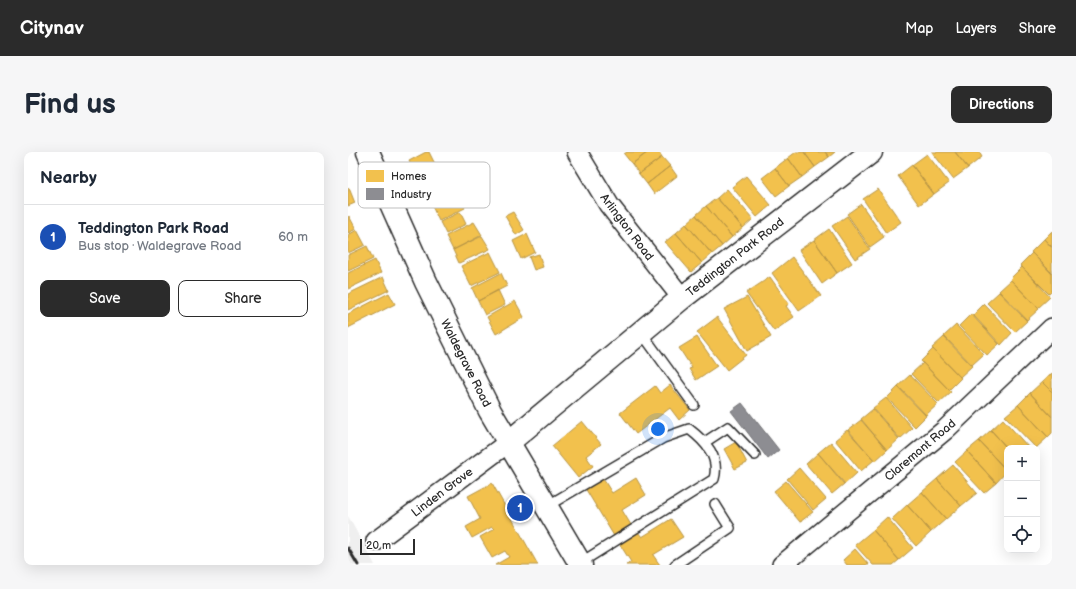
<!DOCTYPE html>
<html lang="en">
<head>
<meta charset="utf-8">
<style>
  :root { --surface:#fff; --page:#f6f6f7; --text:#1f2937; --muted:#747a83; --line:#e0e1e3; --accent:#2b2b2b }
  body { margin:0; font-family:"Balsamiq Sans",sans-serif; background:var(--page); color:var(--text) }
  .controls { position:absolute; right:12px; bottom:12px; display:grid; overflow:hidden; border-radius:8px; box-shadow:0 4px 16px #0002 }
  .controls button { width:36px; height:36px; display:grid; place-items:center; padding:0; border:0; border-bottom:1px solid var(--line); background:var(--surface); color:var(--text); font:20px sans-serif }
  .scale { position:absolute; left:12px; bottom:10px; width:55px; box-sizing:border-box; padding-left:4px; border:2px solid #2b2b2b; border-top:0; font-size:11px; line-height:14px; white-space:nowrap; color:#2b2b2b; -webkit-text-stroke:3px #fff; paint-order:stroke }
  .you { position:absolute; left:310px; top:277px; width:14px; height:14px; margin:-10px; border:3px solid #fff; border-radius:50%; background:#1a73e8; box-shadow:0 0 0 6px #1a73e833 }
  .badge { display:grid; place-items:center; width:26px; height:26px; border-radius:50%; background:var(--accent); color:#fff; font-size:13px; font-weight:700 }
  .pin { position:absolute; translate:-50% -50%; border:2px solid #fff; box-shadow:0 1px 4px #0006 }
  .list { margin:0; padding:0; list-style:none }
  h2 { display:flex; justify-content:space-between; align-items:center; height:52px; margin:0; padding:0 16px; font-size:17px }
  h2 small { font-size:13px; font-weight:400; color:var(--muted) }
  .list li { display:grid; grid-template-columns:26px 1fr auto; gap:12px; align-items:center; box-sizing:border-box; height:64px; padding:0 16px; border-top:1px solid var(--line) }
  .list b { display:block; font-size:15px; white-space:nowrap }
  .list p { margin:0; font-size:13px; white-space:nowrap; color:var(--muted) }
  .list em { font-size:13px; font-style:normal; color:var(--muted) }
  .actions { display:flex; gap:8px; padding:12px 16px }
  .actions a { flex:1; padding:9px 0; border:1px solid var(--accent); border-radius:8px; text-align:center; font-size:14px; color:var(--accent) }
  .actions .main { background:var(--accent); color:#fff }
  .icon { flex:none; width:22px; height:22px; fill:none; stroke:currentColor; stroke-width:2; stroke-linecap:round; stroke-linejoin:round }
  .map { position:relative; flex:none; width:704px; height:413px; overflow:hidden; border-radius:8px }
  header { display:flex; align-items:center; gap:24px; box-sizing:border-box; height:56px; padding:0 20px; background:var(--accent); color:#fff }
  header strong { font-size:19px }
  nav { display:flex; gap:22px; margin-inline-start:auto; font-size:14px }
  .intro { display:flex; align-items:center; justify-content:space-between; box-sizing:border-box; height:96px; padding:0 24px }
  h1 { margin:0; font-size:28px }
  .button { padding:10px 18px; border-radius:8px; background:var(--accent); color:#fff; font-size:14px; font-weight:700 }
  main { display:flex; gap:24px; padding:0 24px }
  aside { flex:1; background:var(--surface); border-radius:8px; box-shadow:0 4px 16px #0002 }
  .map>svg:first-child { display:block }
</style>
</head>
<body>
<header>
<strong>Citynav</strong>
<nav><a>Map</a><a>Layers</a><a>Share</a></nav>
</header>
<div class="intro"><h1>Find us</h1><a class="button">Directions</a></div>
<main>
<aside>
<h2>Nearby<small></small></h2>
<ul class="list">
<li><span class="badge" style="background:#1a4fb4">1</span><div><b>Teddington Park Road</b><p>Bus stop · Waldegrave Road</p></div><em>60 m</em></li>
</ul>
<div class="actions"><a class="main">Save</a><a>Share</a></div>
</aside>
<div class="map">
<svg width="704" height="413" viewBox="0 0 704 413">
  <rect width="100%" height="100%" fill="#fff"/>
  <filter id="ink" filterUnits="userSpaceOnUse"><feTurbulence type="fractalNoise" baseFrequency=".025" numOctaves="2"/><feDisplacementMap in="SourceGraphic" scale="8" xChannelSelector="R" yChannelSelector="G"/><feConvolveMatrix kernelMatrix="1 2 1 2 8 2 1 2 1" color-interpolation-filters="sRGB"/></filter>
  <g filter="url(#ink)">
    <path fill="#efefef" d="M0,364L27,413H0Z"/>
    <path fill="#f2c14e" stroke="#b69444" d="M78,0H81L88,14L68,24L61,9Z
      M279,0H300L284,12L276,2Z
      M300,0H311L314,5L291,22L284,12Z
      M448,0H456L467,15L454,25L440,6Z
      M456,0H477L481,5L467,15Z
      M477,0H487L481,5Z
      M584,0H607L620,16L605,27Z
      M607,0H631L634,5L620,16Z
      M579,2L601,31L586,42L564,13Z
      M314,5L322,14L299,32L291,22Z
      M440,6L454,25L441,34L427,16Z
      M564,13L586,42L571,53L550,24Z
      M322,14L329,24L306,42L299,32Z
      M427,16L441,34L428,44L414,26Z
      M398,24L423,53L409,65L384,35Z
      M1,36L7,51L0,54V37Z
      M379,37L405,67L395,76L369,46Z
      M530,37L553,70L538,81L515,47Z
      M109,43L117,56L91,69L84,54Z
      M369,46L395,76L384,85L358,54Z
      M513,52L536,85L522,95L499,62Z
      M358,54L384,85L374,94L348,63Z
      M112,60L118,72L98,82L92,70Z
      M165,60L176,78L168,83L157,64Z
      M348,63L374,94L364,102L338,72Z
      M1,64L8,77L0,81V65Z
      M499,64L522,97L507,107L484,74Z
      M126,70L134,83L105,98L98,84Z
      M338,72L364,102L354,111L328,81Z
      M481,77L504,111L489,121L466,88Z
      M9,78L17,93L0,101V83Z
      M704,79V95L696,87Z
      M328,81L354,111L343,120L317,90Z
      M179,82L187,100L173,107L165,89Z
      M134,84L142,97L111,111L105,98Z
      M696,87L704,96V121L683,100Z
      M466,88L489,121L474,132L451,98Z
      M19,94L25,107L0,119V103Z
      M142,100L152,120L123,134L113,114Z
      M684,101L704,122V139L701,142L672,113Z
      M191,102L195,115L186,118L181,105Z
      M444,105L473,144L451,159L424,121Z
      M27,108L33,121L0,137V121Z
      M674,115L702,145L690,156L662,127Z
      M153,121L159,134L130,149L124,136Z
      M35,125L41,138L0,158V142Z
      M422,125L441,152L438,154L446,165L426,179L398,141Z
      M663,128L691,157L679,168L651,139Z
      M150,138L157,153L137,163L130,149Z
      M651,140L679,169L667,180L639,151Z
      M41,141L47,152L0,176V162Z
      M399,145L423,185L399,199L376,157Z
      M167,149L176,165L148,182L139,165Z
      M636,152L664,181L653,193L625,163Z
      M623,162L651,192L639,203L611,174Z
      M369,165L398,203L379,218L349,180Z
      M608,173L636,202L624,213L596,184Z
      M349,185L369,214L348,228L341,217L344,216L331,196Z
      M596,185L624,214L612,225L584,196Z
      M585,197L613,226L601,238L573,209Z
      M575,211L603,240L591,251L563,222Z
      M704,221V240L694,230Z
      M562,223L590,252L578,263L550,234Z
      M694,230L704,240V265L682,241Z
      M322,233L342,258L331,268L322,256L288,282L272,261L307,234L312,241Z
      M550,235L578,264L567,275L539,246Z
      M682,241L704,265V281L700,285L670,253Z
      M538,246L564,276L552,287L525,256Z
      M670,253L700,285L688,296L657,264Z
      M525,257L551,287L539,298L513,267Z
      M655,267L681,296H659L643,278Z
      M513,268L539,298L527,309L500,278Z
      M234,269L253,292L238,304L245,314L230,326L204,294Z
      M499,278L526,308L513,319L487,288Z
      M643,278L659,296V319L631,289Z
      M631,289L659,319L648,331L619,299Z
      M388,290L399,311L387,317L376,297Z
      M483,290L509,321L497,332L470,301Z
      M619,299L648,331L636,341L607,310Z
      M470,301L496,332L484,342L458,312Z
      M605,313L629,341L613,354L589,327Z
      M451,316L478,347L465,358L439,327Z
      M254,325L264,341L288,326L298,343L274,358L283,373L266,384L237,336Z
      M589,327L613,354L598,367L574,340Z
      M438,329L465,360L452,370L426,339Z
      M144,331L190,413H147L161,405L157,399L144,406L132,385L146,377L144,375L124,386L118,375L132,367L120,344Z
      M574,340L598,367L583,380L559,353Z
      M559,353L583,380L568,394L544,367Z
      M539,365L565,396L551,408L525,378Z
      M323,367L335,385L305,403L312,413H278L283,410L271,391L290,380L294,385Z
      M525,378L551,408L545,413H525L507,393Z
      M507,397L521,413H499L495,408Z"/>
    <path fill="#8d8d92" stroke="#707073" d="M394,251L431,298L420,307L383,259Z"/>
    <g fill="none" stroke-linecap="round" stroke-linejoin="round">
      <defs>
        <path id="service" d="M293,180L346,253
          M357,290L380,275L407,303
          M199,354L315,286L341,277C358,290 372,305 366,327L232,411
          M327,413L382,376L367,352"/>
        <path id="minor" d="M229,0L261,53L334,146
          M28,389L161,290
          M434,413L597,278L704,176"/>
        <path id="tertiary" d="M161,290L334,146L523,0"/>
        <path id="primary" d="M20,0L78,130L142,259L233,413"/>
      </defs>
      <use href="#service" stroke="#2b2b2b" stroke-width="12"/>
      <use href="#minor" stroke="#2b2b2b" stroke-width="22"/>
      <use href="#tertiary" stroke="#2b2b2b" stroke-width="25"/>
      <use href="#primary" stroke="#2b2b2b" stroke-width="25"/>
      <use href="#service" stroke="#fff" stroke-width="9"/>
      <use href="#minor" stroke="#fff" stroke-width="19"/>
      <use href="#tertiary" stroke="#fff" stroke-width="22"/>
      <use href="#primary" stroke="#fff" stroke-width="22"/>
      <path stroke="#2b2b2b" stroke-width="3" d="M0,396L10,413"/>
    </g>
  </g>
  <g text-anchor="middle" stroke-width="4" stroke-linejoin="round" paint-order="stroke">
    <g font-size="12" fill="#2b2b2b" stroke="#fff">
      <text transform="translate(279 75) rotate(53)" y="4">Arlington Road</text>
      <text transform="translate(387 105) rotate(-38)" y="4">Teddington Park Road</text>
      <text transform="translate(118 211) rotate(63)" y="4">Waldegrave Road</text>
      <text transform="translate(572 298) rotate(-40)" y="4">Claremont Road</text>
      <text transform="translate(94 340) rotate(-37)" y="4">Linden Grove</text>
    </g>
  </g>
  <rect x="10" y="10" width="132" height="46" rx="6" fill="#fff" stroke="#bfbfbf" stroke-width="1"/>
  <rect x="18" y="18" width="18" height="12" fill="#f2c14e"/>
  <rect x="18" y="36" width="18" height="12" fill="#8d8d92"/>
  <g font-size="11" fill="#2b2b2b">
    <text x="43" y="28">Homes</text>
    <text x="43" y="46">Industry</text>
  </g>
</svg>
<div class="controls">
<button>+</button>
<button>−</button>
<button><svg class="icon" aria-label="locate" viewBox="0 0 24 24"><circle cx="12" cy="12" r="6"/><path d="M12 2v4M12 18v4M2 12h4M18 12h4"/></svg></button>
</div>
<div class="scale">20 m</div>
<div class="you"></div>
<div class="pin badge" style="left:172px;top:356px;background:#1a4fb4">1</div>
</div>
</main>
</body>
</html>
